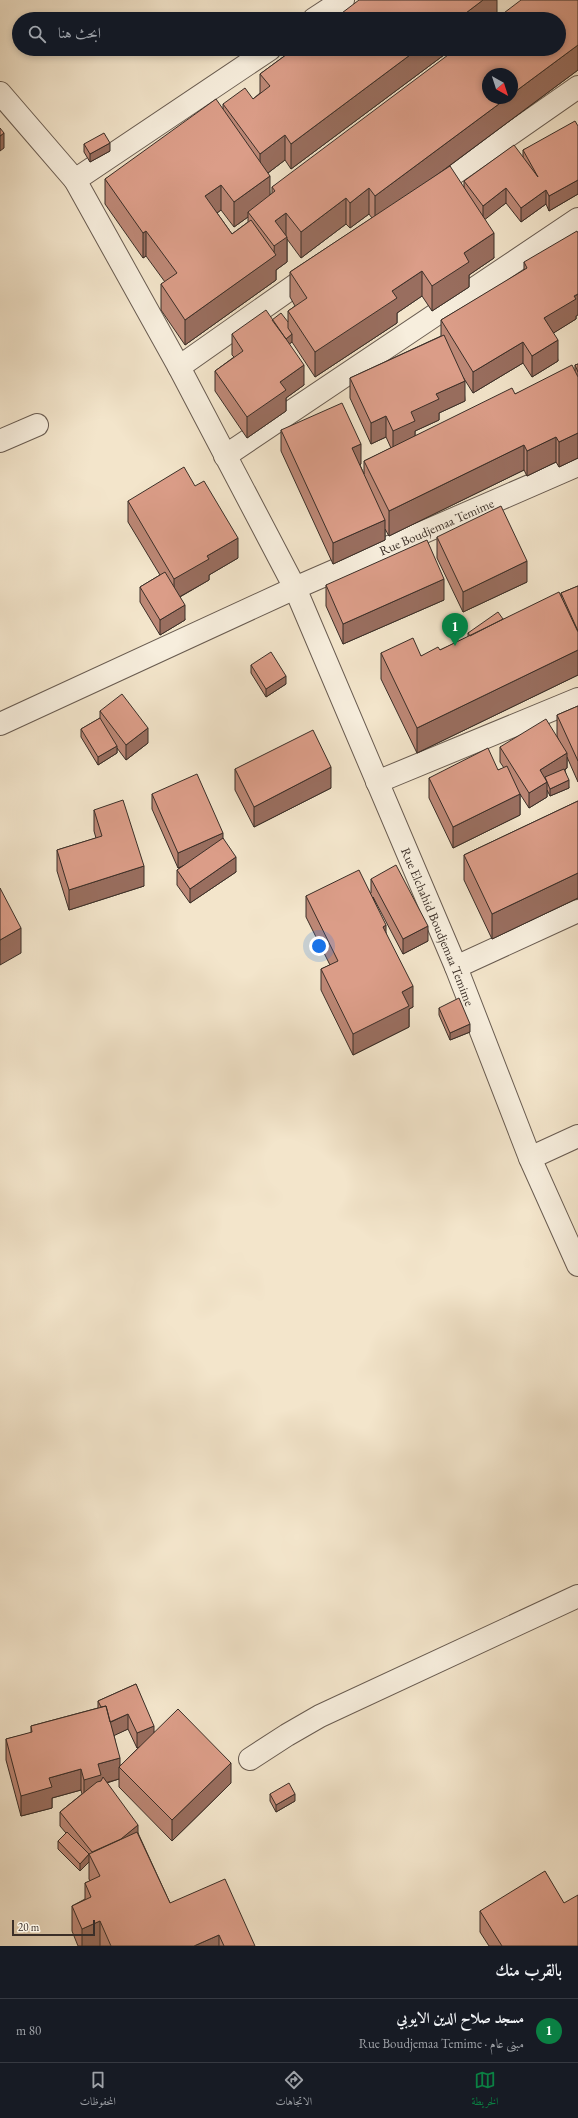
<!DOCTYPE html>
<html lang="ar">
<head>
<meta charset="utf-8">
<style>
  :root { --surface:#171b24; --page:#20242c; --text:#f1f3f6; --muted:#9ea1a6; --line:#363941; --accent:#0b8043 }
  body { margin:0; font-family:"EB Garamond",Amiri,serif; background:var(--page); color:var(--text); direction:rtl }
  .compass { position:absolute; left:482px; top:68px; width:36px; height:36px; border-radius:50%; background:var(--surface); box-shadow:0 2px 6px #0003; rotate:141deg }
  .scale { position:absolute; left:12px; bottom:10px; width:83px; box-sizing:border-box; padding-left:4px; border:2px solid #3b2f28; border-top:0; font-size:11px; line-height:14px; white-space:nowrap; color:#3b2f28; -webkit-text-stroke:3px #f7eedd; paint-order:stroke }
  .you { position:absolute; left:319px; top:946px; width:14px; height:14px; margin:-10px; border:3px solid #fff; border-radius:50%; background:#1a73e8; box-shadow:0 0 0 6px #1a73e833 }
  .badge { display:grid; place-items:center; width:26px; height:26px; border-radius:50%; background:var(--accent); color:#fff; font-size:13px; font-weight:700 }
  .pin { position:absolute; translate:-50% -33px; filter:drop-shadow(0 1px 2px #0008) }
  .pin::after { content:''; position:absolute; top:21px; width:14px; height:12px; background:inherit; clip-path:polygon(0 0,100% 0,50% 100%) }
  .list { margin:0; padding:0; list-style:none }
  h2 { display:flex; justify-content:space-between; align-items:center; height:52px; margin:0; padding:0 16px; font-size:17px }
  h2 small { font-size:13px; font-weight:400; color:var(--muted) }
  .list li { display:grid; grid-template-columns:26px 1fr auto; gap:12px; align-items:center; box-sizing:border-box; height:64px; padding:0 16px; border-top:1px solid var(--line) }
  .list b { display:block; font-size:15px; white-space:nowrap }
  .list p { margin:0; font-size:13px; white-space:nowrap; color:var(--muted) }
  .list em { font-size:13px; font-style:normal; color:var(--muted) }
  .icon { flex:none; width:22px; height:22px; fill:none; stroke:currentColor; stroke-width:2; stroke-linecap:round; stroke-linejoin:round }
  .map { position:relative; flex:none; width:578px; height:1946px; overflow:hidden; direction:ltr }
  .search { position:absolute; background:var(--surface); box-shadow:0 2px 6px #0003; left:12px; right:12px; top:12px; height:44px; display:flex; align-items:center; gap:10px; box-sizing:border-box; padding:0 14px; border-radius:22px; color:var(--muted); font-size:15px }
  .sheet { height:116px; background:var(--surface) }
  nav { display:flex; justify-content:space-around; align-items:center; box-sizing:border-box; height:56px; border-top:1px solid var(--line); background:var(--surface); font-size:11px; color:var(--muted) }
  nav a { display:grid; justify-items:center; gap:2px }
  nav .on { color:var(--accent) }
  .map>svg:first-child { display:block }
</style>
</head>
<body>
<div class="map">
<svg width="578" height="1946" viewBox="0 0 578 1946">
  <rect width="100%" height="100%" fill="#f3e5cb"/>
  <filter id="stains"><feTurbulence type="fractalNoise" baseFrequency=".005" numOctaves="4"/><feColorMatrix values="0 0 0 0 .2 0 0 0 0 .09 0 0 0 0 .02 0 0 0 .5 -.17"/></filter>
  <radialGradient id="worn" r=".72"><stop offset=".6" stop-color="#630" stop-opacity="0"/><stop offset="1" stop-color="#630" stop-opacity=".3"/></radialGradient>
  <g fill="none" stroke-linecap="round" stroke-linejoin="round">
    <defs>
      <g id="street">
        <path d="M314,19L343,0"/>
        <path id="s1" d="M0,93L75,180L179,367L295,588L456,967L530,1158L578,1265"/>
        <path d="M75,180L270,49"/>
        <path d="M429,191L578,87"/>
        <path d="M179,367L314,272"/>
        <path d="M0,441L37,425"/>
        <path d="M225,456L578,219"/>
        <path id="s2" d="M0,724L295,588L578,465"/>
        <path d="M377,782L578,699"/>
        <path d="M456,967L578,911"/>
        <path d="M530,1158L578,1136"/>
        <path d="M250,1759L287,1735L320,1716L578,1596"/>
      </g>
    </defs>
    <use href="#street" stroke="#695c51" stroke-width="24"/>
    <use href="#street" stroke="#f7eedd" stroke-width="22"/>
  </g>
  <path fill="#bc8775" stroke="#3b2f28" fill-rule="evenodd" d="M578,0V70L440,173L464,189V181L523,157V150L578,126V194L549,211L546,204L521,222L506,203L484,219L494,258L469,275V287L432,311L422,296L397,313V323L315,377L292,342L289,344L304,385L286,398V411L247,438L215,391V371L234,357L232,355V334L272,320L288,322V311L295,306L290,297V272L372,218L369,214L350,228L346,224L301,258L287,239V262L276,270V280L185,345L161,310V284L165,282L146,256L143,258L105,204V179L223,109V104L253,99L260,93V74L294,49H452L291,169L285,160L268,173L270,195L272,194V187ZM221,210L234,227L248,217V222L232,234L217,213Z
    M84,144L110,151L90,162L84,152Z
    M524,262L576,316V319L553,333L558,361L532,377L523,363L473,393L463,377L465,401L439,413V420L415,431V436L515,394L575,371V365L578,364V458L559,467L556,462L527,476L524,470L389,536L385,529V540L333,564L281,451V430L361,464L360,465L364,474V461L391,448L386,437L371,444L350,398V378L441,336V320L524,271Z
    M128,501L238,558L209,575V580L180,597L185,620L160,635L140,602V587L160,575L128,522Z
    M437,537L527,582L463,612L437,558Z
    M326,585L444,600L343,644L326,606Z
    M578,586V675L417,753L381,679V653L421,656L440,650L468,637V633L561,597V593Z
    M251,665L286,684L266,697L251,673Z
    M578,706V782L567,757V768L565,770L569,788L550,796L547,790V797L529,808L520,794V815L453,848L429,798V778L498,770L504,768L500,762V747L559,741L557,736V715Z
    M100,711L148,743L126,760L117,748V753L98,765L81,737V729L100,718Z
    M235,769L331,788L254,827L235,790Z
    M152,794L223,838L236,872L190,903L177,885V870L183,866L178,868L152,809Z
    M578,801V898L492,939L464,880V855Z
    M94,810L144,886L69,910L57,871V850L96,838L94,831Z
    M371,879L428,941L403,954L373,897L386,933L413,1007L409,1009V1027L353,1055L321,990V969L330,965L306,917V896L371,893Z
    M439,1008L470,1032L450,1040L439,1015Z
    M136,1684L154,1732L231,1783L172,1841L119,1787V1779L107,1783L138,1833L170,1903L255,1946H78L72,1931V1906L85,1899V1883L90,1881L89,1879V1862L80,1871L58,1849V1841L66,1833L60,1826V1812L82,1794L81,1790L52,1798V1808L21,1816L6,1760V1739L31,1733V1726L98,1708V1701ZM128,1729L137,1748L139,1747L120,1766L114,1735Z
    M270,1794L295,1801L276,1812L270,1801Z
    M564,1903L578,1946H489L480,1932V1911Z"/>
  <path fill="#996e5f" stroke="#3b2f28" d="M483,0H497V15L492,19H458Z
    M578,45V70L375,221V196L507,98H512V94Z
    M418,49H452L291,169V144Z
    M4,133V148L0,151V136Z
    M285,135V160L260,179V154Z
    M110,143V151L90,162V154Z
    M270,176V201L248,212V217L234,227V202Z
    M578,180V194L549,211V196Z
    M221,185V210L205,222V196Z
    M369,188V214L350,228V203Z
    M506,188V203L483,221V206Z
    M546,190V204L521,222V208Z
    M346,198V224L301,258V232Z
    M286,213V237H287V262L276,270V280L185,345V320L274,256L275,221Z
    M146,231V256L143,258V233Z
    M494,233V258L469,275V287L432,311V286L464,253Z
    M422,271V296L397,313V323L315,377V352L392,291Z
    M578,294V315L576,316V319L544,339V318Z
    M292,334V342L284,348V340Z
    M558,340V361L532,377V356Z
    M523,342V363L473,393V372Z
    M304,365V385L286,398V411L247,438V417L280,382Z
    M465,381V401L439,413V420L415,431V442L393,452V431L411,412L436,394Z
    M386,416V437L371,444V423Z
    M578,433V458L559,467V442Z
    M556,437V462L527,476V451Z
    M361,444V464L352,468V448Z
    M524,445V470L389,536V511Z
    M385,520V540L333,564V543Z
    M238,538V558L209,575V580L174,600V579L207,556Z
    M527,561V582L463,612V592Z
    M444,579V600L343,644V624Z
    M185,605V620L160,635V620Z
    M578,650V675L417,753V728Z
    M286,676V684L266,697V689Z
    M148,728V743L126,760V745Z
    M117,746V753L98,765V757Z
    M567,753V768L545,782L540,770Z
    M331,767V788L254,827V807Z
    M569,780V788L550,796V789Z
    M547,782V797L529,808V793Z
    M520,794V815L453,848V827Z
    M223,833V848L178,868V853Z
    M236,857V872L190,903V889Z
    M144,866V886L69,910V890Z
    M578,873V898L492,939V914Z
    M386,925V946L383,927Z
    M428,926V941L403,954V939Z
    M21,928V953L0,965V940Z
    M413,986V1007L409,1009V1027L353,1055V1034L402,992Z
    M470,1024V1032L450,1040V1033Z
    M128,1714V1729L109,1738V1723Z
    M154,1726V1741L137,1748V1733Z
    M120,1758V1768L119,1767V1779L101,1784L84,1801V1780L98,1764Z
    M231,1763V1783L172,1841V1820Z
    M81,1769V1790L52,1798V1808L21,1816V1796L49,1778Z
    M295,1794V1801L276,1812V1805Z
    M138,1825V1840L97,1858Z
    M89,1854V1862L80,1871V1864Z
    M100,1921V1946H82V1929Z
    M219,1935V1946H194Z"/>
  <path fill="#db9d88" stroke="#3b2f28" d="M359,0H483L458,19H334Z
    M521,0H578V45L512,94V74H488V98H507L375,196L369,188L350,203L346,198L301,232L286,213L275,221L287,237L274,246L248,212L275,191L272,187L456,49H559V19H496Z
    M294,49H418L291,144L285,135L260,154L223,104L245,88L253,99L270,86L260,74Z
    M216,99L270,176L234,202L221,185L205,196L232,234L251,220L276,255L185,320L161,284L177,273L146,231L143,233L105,179Z
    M575,121L578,126V180L549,196L546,190L521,208L506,188L483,206L464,181L514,145L538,177L523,150Z
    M0,128L4,133L0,136Z
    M104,133L110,143L90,154L84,144Z
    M450,166L494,233L464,253L469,262L432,286L422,271L392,291L397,298L315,352L288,311L307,298L290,272Z
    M577,231L578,233V294L574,296L576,299L544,318L558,340L532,356L523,342L473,372L441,320L527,268L524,262Z
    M266,310L304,365L280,382L286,390L247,417L215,371L243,351L232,334Z
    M281,313L288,322V328L292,334L286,339L272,320Z
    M444,335L465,381L436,394L439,399L411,412L415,421L393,431L386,416L371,423L350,378Z
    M578,364V372L575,365Z
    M572,365L578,377V433L559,442L556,437L527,451L524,445L389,511L364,461L512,388L515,394Z
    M342,403L361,444L352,448L385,520L333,543L281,430Z
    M184,467L195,486L204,481L238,538L207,556L209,559L174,579L128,501Z
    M501,506L527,561L463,592L437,537Z
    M427,540L444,579L343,624L326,585Z
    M165,572L185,605L160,620L140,587Z
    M578,586V631L561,593Z
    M559,592L578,632V650L417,728L381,653L413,638L421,656L438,647L440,650Z
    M498,612L503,619L470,636L468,633Z
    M271,652L286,676L266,689L251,665Z
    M122,694L148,728L126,745L100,711Z
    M578,706V761L557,715Z
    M100,718L117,746L98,757L81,729Z
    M546,719L567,753L540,770L547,782L529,793L500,747Z
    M313,730L331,767L254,807L235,769Z
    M488,748L498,770L507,766L520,794L453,827L429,778Z
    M564,769L569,780L550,789L545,777Z
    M197,774L223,833L178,853L152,794Z
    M123,800L144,866L69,890L57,850L102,836L94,810Z
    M578,801V873L492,914L464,855Z
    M223,838L236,857L190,889L177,870Z
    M396,865L428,926L403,939L371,879Z
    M359,870L386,925L383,927L413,986L402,992L409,1006L353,1034L321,969L338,961L306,896Z
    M0,888L21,928L0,940Z
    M459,998L470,1024L450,1033L439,1008Z
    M136,1684L154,1726L137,1733L128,1714L110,1722L106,1706L101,1707L98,1701Z
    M106,1706L120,1758L98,1764L101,1775L84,1780L81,1769L49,1778L52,1787L21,1796L6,1739L32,1732L31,1726Z
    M178,1709L231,1763L172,1820L119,1767Z
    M103,1777L138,1825L121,1839L92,1852L60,1812L97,1782L101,1781Z
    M289,1783L295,1794L276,1805L270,1794Z
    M67,1832L89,1854L80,1864L58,1841Z
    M137,1832L170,1903L225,1879L255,1946H224L219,1935L194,1946H111L100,1921L82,1929L72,1906L91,1897L85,1883L100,1876L89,1854Z
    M545,1871L564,1903L578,1895V1946H502L480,1911Z"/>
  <g text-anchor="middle" stroke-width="3" stroke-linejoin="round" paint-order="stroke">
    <g font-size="13" fill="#3b2f28" stroke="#f7eedd">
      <text dy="5" stroke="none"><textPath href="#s2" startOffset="479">Rue Boudjemaa Temime</textPath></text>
      <text dy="5" stroke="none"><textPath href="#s1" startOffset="946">Rue Elchahid Boudjemaa Temime</textPath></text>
    </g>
  </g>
  <rect width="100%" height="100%" filter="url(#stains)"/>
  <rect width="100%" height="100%" fill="url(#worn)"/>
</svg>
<svg class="compass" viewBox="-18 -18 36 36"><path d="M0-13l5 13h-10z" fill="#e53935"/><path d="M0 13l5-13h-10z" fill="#9ea1a6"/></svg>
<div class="scale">20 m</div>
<div class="you"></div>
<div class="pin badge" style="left:455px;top:646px">1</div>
<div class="search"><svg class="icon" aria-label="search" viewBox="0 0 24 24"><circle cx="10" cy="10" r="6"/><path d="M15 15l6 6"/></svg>ابحث هنا</div>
</div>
<section class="sheet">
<h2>بالقرب منك<small></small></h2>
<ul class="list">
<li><span class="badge">1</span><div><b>مسجد صلاح الدين الايوبي</b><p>مبنى عام · Rue Boudjemaa Temime</p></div><em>80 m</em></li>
</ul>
</section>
<nav>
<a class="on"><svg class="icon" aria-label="map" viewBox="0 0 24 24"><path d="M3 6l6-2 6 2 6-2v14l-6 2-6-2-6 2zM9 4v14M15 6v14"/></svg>الخريطة</a>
<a><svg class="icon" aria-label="directions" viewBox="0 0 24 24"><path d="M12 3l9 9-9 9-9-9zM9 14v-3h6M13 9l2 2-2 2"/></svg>الاتجاهات</a>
<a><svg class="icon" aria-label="saved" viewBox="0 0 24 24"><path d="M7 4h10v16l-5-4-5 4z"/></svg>المحفوظات</a>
</nav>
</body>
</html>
